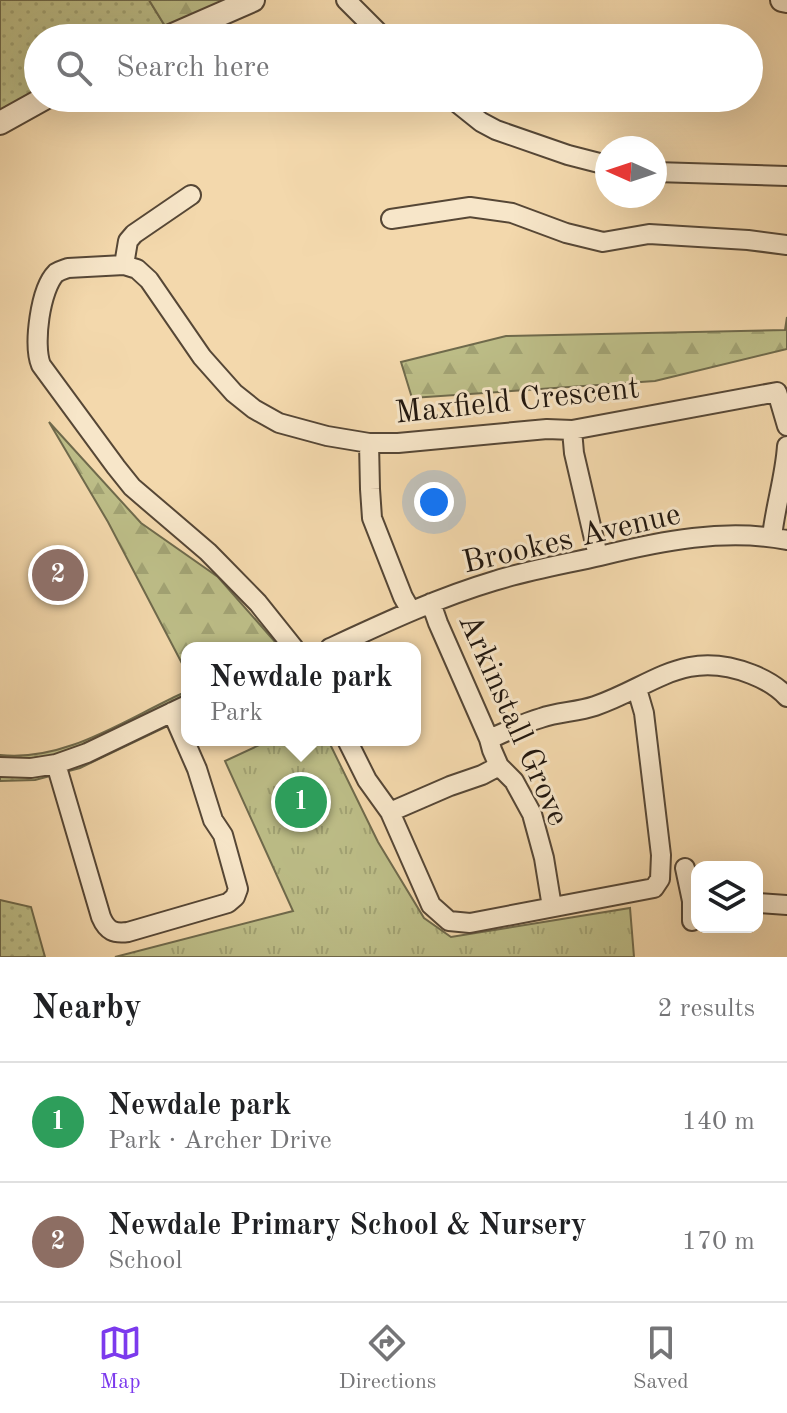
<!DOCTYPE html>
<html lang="en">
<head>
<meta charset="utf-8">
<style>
  :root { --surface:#fff; --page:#f6f6f6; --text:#202124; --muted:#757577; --line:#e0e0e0; --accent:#7c3aed }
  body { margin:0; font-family:"Old Standard TT",serif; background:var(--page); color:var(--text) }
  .controls { position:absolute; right:24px; bottom:24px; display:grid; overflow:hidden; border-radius:16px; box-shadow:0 8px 32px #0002 }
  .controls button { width:72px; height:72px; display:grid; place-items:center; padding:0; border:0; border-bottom:2px solid var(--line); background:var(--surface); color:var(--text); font:40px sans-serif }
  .compass { position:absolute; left:595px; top:136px; width:72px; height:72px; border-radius:50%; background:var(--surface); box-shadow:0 8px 32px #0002; rotate:273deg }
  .you { position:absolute; left:434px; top:502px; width:28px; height:28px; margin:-20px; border:6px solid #fff; border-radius:50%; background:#1a73e8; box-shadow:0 0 0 12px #1a73e833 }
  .badge { display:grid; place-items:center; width:52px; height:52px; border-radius:50%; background:var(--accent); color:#fff; font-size:26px; font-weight:700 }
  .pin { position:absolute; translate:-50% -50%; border:4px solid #fff; box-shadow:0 2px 8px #0006 }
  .popup { position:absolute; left:181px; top:642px; width:240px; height:104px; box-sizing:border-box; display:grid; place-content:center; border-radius:16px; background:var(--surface); filter:drop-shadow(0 2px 6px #0005); font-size:26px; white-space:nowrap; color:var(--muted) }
  .popup b { font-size:30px; color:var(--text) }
  .popup::after { content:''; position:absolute; left:50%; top:100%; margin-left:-16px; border:16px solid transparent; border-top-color:var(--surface) }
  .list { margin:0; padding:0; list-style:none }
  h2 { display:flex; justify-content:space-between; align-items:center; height:104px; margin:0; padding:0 32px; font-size:34px }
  h2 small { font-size:26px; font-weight:400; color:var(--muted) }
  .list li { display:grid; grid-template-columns:52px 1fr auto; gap:24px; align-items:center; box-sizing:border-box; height:120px; padding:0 32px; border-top:2px solid var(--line) }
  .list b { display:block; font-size:30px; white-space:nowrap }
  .list p { margin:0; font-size:26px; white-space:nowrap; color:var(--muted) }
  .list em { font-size:26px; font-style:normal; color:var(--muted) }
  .icon { flex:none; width:44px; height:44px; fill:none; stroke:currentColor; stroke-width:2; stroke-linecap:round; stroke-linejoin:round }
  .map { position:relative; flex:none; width:787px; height:957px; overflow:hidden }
  .search { position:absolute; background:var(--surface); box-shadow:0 8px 32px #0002; left:24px; right:24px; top:24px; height:88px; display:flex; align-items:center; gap:20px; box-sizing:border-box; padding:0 28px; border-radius:44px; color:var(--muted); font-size:30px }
  .sheet { height:344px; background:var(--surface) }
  nav { display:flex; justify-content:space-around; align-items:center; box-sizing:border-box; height:112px; border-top:2px solid var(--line); background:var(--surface); font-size:22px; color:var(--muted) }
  nav a { display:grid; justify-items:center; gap:4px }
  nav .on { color:var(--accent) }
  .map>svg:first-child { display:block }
</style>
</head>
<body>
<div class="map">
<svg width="787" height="957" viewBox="0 0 787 957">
  <defs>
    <pattern id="grass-dots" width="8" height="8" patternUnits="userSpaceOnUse" patternTransform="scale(2)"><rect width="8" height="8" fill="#bdbe88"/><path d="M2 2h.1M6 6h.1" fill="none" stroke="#a2a374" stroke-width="1.8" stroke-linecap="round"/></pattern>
    <pattern id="forest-firs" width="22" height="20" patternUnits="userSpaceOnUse" patternTransform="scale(2)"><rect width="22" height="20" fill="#bdbe88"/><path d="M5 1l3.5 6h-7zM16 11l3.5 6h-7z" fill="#a2a374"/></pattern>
    <pattern id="park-tufts" width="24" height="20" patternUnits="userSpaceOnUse" patternTransform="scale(2)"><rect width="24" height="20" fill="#bdbe88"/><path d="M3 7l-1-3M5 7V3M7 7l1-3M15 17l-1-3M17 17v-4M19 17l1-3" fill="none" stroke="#a2a374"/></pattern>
  </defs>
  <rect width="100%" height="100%" fill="#f3d8ac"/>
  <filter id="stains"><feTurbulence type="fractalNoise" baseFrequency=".0025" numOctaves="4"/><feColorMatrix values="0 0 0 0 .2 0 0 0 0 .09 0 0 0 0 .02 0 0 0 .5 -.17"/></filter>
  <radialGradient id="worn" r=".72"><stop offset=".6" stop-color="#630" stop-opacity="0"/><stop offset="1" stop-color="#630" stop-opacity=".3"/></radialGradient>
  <path fill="url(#grass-dots)" stroke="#6f6a4c" stroke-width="2" d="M0,0H149L165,26L142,38H38V92L0,112Z
    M181,694L187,701L176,722L80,768L35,780L0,781V755C65,762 124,720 181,694Z
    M0,900L31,907L45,957H0Z"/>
  <path fill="url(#forest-firs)" stroke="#6f6a4c" stroke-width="2" d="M149,0H226L165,26Z
    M787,317V349L655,381L412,398L401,362L506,336L785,330Z
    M49,422L141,523L218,577L277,644L269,648H187V673L108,522Z"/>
  <path fill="url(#park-tufts)" stroke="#6f6a4c" stroke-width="2" d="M270,740H328L378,842L424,918L451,937L630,908L634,957H115L293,911L225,761Z"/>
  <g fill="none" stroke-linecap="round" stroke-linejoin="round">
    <defs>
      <path id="minor" d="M346,0L384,38
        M451,98L481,122L496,130L568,155L607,165
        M655,172L787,176
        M391,219L470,207L512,213L566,233L603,242L649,234L748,240L787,245
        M124,265L128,241L134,234L191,195
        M572,430L574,453L598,556
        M369,443L370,489L372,518L403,597L411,611
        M772,537C775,507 785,477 787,446
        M431,603L438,623L489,739L492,750L499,766L514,781L532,814L544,858L552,907
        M294,648L258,603L208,552L132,487L116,467L41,365C33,345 40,289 56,273C61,270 62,270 68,268L124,265L137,269L149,280L202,357L234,393L254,409L279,423L327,436L369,443H398L547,429L572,430L777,392L787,426
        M330,648C384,623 437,598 494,581C529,570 565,564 600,556C661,541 725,528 787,540
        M489,739C506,732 523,723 541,718C558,712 577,712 595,706C653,686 684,648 751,674C764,679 777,686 787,697
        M347,740L367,780L390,812L431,905L449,921L470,923L654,888L660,879L661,855L644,713L637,689
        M56,764L101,917C107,931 114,934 128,932L228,903L235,897L238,889L223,835L213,820L197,769L172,712
        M0,767L31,768L56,764L87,753L187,705
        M390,812L450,786L482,775L499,766
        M685,868L692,901V921
        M757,903L787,905"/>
      <path id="tertiary" d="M782,0L787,1
        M166,38L253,0
        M0,123L45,98"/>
    </defs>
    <use href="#minor" stroke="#564736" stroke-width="22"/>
    <use href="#tertiary" stroke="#564736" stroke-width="26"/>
    <use href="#minor" stroke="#f7e6c9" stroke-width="18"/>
    <use href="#tertiary" stroke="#f7e6c9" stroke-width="22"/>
  </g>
  <g text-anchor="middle" stroke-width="6" stroke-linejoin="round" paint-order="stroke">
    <g font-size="32" fill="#21170f" stroke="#f7e6c9">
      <text transform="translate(517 399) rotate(-6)" y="11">Maxfield Crescent</text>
      <text transform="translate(571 537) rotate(-13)" y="11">Brookes Avenue</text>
      <text transform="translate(515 719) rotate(66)" y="11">Arkinstall Grove</text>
    </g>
  </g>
  <rect width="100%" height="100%" filter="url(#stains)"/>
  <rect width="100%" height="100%" fill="url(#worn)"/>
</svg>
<div class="controls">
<button><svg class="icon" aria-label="layers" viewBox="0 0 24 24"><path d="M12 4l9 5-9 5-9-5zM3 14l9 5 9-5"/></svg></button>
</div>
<svg class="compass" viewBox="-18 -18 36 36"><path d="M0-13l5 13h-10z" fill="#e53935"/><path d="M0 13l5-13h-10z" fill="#757577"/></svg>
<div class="you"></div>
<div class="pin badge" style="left:301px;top:802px;background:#2e9e5b">1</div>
<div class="popup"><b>Newdale park</b>Park</div>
<div class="pin badge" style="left:58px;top:575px;background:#8d6e63">2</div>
<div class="search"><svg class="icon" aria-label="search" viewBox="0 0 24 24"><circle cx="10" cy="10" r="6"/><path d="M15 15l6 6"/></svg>Search here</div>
</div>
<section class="sheet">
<h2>Nearby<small>2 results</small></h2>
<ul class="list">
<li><span class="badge" style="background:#2e9e5b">1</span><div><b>Newdale park</b><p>Park · Archer Drive</p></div><em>140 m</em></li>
<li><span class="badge" style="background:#8d6e63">2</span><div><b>Newdale Primary School &amp; Nursery</b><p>School</p></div><em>170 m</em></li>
</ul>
</section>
<nav>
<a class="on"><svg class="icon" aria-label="map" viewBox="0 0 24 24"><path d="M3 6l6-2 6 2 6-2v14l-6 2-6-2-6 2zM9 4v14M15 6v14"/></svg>Map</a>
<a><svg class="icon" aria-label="directions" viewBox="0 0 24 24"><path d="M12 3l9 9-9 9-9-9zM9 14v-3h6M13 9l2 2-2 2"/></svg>Directions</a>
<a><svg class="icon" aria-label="saved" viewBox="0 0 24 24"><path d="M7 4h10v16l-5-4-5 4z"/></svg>Saved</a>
</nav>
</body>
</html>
